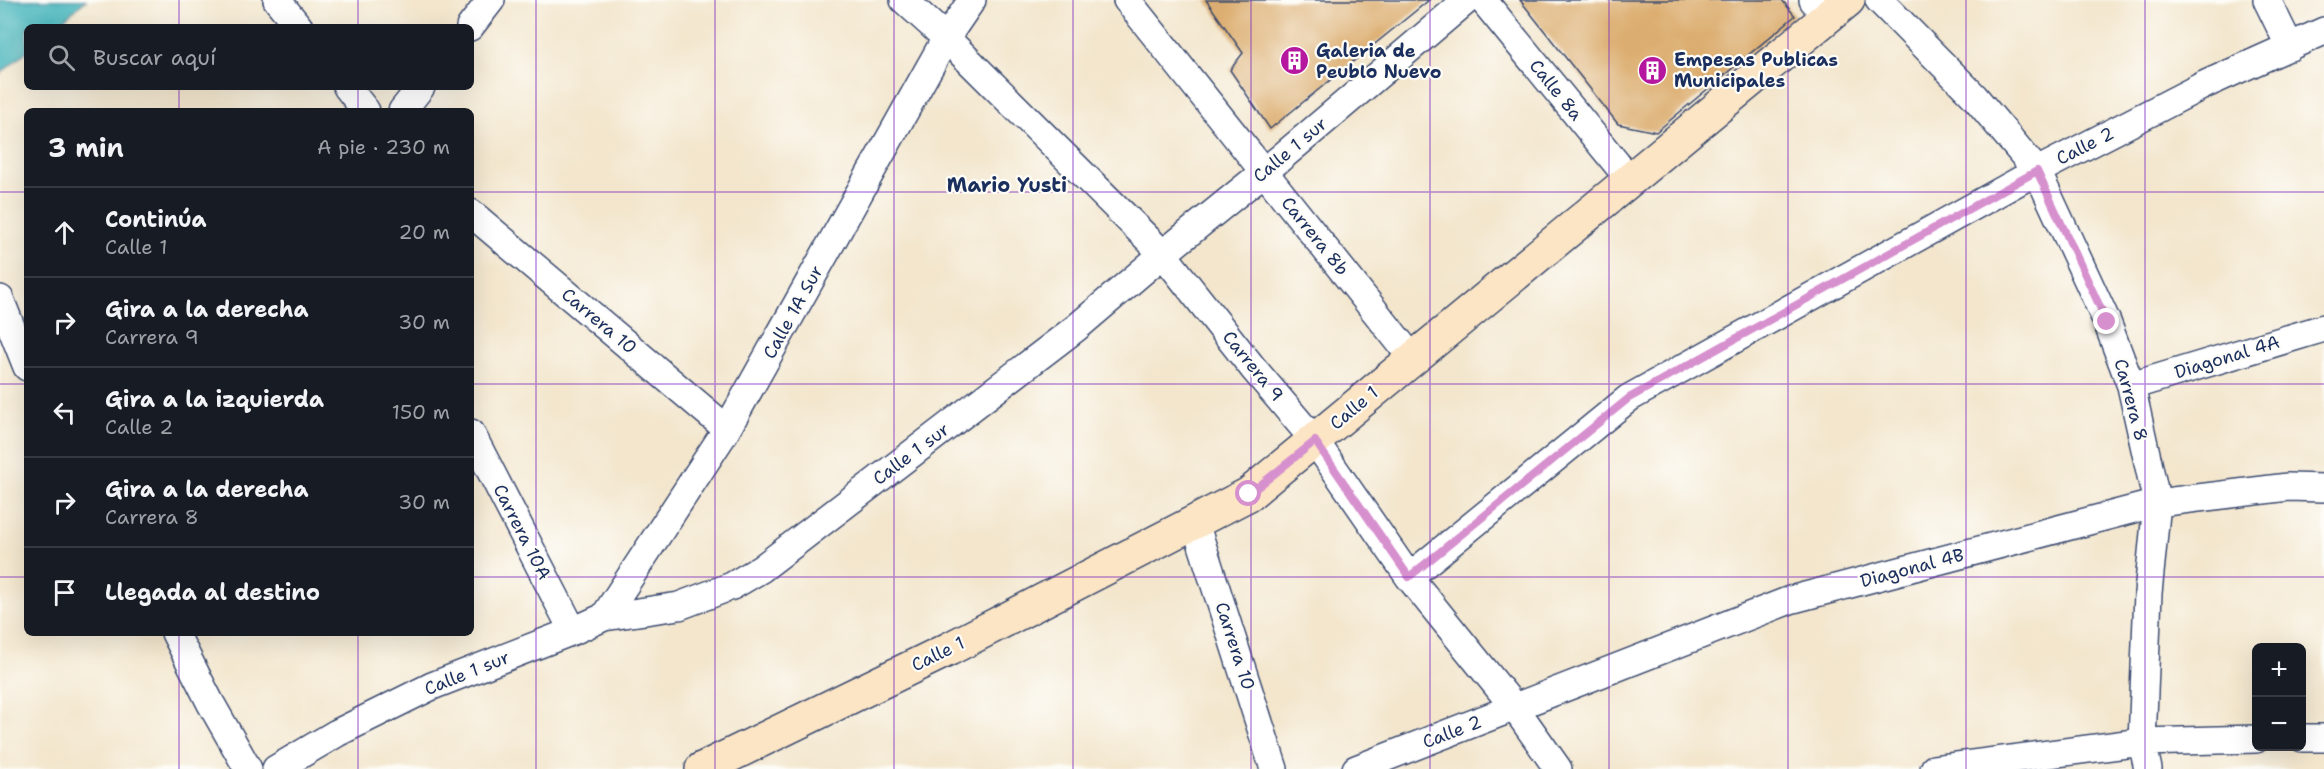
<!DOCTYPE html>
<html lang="es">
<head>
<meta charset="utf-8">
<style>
  :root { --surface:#171b24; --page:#242831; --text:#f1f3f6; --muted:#9ea1a6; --line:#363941 }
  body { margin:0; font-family:"Shantell Sans",sans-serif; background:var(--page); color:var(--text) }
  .controls { position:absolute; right:18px; bottom:18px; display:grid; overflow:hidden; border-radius:9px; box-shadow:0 6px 24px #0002 }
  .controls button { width:54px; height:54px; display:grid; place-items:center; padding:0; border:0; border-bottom:2px solid var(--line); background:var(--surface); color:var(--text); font:30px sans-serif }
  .stop { position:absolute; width:18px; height:18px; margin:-14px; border:4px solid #d690ce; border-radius:50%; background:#fff }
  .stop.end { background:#d690ce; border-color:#fff; box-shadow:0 2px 6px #0008 }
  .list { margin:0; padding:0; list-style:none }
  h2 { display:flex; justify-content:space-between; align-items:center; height:78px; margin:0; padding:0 24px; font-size:26px }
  h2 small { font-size:20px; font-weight:400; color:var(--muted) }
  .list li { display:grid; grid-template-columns:39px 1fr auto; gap:18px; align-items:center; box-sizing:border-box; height:90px; padding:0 24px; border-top:2px solid var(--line) }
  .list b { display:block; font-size:22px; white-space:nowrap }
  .list p { margin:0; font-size:20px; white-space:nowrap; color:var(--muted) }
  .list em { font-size:20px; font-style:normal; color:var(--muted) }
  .icon { flex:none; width:33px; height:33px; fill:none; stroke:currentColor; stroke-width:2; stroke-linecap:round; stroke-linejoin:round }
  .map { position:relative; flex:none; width:2324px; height:769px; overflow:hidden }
  .search { position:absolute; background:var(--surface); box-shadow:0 6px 24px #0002; left:24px; top:24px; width:450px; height:66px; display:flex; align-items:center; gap:15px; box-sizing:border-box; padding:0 21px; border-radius:9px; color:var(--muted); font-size:22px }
  .panel { position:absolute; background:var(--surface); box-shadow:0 6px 24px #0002; left:24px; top:108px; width:450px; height:528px; border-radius:9px }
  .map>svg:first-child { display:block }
</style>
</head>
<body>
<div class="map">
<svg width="2324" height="769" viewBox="0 0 2324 769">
  <rect width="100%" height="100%" fill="#fdfcf7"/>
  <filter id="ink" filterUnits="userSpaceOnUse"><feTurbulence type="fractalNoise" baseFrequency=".0167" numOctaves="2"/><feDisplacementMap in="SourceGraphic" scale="12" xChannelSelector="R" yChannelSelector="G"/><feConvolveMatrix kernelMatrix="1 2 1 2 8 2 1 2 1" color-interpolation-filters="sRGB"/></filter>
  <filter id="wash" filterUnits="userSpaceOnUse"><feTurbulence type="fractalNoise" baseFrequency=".008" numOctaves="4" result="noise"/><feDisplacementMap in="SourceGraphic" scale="24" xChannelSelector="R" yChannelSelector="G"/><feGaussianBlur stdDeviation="1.35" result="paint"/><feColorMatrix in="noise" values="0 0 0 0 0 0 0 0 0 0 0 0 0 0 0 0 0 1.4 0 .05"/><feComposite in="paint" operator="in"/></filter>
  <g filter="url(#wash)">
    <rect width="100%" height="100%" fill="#f3e6cd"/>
    <path fill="#45b5bc" stroke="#30728d" stroke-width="1.5" d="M0,0H86L55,27H27V51L0,74Z"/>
    <g id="blocks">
      <path fill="#dcad70" d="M1206,0H1429L1270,129L1230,70L1243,53Z
        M1520,0H1782L1795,16L1656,132L1618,124Z"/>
    </g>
  </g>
  <g filter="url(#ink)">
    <use href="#blocks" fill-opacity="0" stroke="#3b4a6f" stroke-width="1.5"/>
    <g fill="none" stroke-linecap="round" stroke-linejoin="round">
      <defs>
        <path id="street" d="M277,0L299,27
          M904,0L946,38L1163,254L1253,368L1315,441L1409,577L1515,708L1558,769
          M1127,0L1413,359
          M1483,0L1630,180
          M1813,0L1826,18
          M1879,0L1974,96L2037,171L2107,322L2131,386L2157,503L2148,593L2142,742L2148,769
          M2267,0L2290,47
          M470,27L491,0
          M347,87L366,111
          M402,111L421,87
          M471,213L727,429
          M0,299L27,367
          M2131,386L2324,328
          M471,433L573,631
          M1195,523L1274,769
          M1409,577L1629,398L2037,171L2206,84L2324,31
          M604,617L727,429L946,38L972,0
          M175,633L210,702L248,769
          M2302,738H2324
          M276,769L337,733L432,686L573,631L604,617L679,606L732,586L761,569L1076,328L1163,254L1264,172L1467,0
          M1356,769L1790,600L2157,503L2288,487L2324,488
          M1934,769L2142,742L2256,739"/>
        <path id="secondary" d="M702,769L949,649L1249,494L1848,0"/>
      </defs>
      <use href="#street" stroke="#3b4a6f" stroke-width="30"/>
      <use href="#secondary" stroke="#3b4a6f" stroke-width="36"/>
      <use href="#street" stroke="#fff" stroke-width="27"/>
      <use href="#secondary" stroke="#fce5c4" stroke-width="33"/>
    </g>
  </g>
  <g fill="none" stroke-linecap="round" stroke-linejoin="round" filter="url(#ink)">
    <path stroke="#d690ce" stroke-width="8" d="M1249,494L1315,441L1409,577L1629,398L2037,171L2107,322"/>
  </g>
  <path fill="none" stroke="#7b2cbf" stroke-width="1.5" stroke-opacity="0.55" d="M179,0V27M358,0V27M536,0V769M715,0V769M894,0V769M1073,0V769M1251,0V769M1430,0V769M1609,0V769M1788,0V769M1966,0V769M2145,0V769M179,87V111M358,87V111M0,192H27M471,192H2324M0,384H27M471,384H2324M0,577H27M471,577H2324M179,633V769M358,633V769"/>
  <defs>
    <symbol id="building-disc" viewBox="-11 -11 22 22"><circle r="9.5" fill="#b5179e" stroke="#fdfcf7"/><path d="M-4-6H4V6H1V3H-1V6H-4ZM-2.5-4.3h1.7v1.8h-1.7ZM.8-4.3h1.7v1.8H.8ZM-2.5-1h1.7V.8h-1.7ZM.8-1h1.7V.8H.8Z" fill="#fff"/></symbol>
  </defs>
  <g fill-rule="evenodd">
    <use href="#building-disc" x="1278" y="44" width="33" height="33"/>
    <use href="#building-disc" x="1636" y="54" width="33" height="33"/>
  </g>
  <g text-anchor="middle" stroke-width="4.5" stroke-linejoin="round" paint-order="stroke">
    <g font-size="18" font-weight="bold" fill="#1b2f5e" stroke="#fdfcf7" text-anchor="start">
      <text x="1316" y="57">Galeria de<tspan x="1316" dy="21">Peublo Nuevo</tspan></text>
      <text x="1674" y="66">Empesas Publicas<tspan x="1674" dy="21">Municipales</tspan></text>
    </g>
    <g font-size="18" fill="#1b2f5e" stroke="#fdfcf7">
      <text transform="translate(1556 90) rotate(51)" y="6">Calle 8a</text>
      <text transform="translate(2085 146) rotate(-27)" y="6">Calle 2</text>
      <text transform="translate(1290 150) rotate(-40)" y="6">Calle 1 sur</text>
      <text transform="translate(1315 236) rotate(51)" y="6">Carrera 8b</text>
      <text transform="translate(793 312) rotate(-61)" y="6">Calle 1A Sur</text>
      <text transform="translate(599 321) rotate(40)" y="6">Carrera 10</text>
      <text transform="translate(2227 357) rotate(-17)" y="6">Diagonal 4A</text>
      <text transform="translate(1253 366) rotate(51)" y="6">Carrera 9</text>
      <text transform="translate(2131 400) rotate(75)" y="6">Carrera 8</text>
      <text transform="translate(1354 408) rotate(-40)" y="6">Calle 1</text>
      <text transform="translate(911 454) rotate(-37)" y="6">Calle 1 sur</text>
      <text transform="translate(522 532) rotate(63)" y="6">Carrera 10A</text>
      <text transform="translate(1912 568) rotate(-15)" y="6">Diagonal 4B</text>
      <text transform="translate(1235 646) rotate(72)" y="6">Carrera 10</text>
      <text transform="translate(938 654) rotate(-26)" y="6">Calle 1</text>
      <text transform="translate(467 673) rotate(-22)" y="6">Calle 1 sur</text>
      <text transform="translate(1452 732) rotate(-21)" y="6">Calle 2</text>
    </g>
    <g font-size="20" font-weight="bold" fill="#1b2f5e" stroke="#fdfcf7">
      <text x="1007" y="192">Mario Yusti</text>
    </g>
  </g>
</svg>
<div class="controls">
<button>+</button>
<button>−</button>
</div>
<div class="stop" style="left:1249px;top:494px"></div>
<div class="stop end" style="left:2107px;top:322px"></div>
<div class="search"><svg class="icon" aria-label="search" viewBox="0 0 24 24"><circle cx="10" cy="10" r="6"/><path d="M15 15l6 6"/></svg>Buscar aquí</div>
<section class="panel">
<h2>3 min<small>A pie · 230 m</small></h2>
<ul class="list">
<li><svg class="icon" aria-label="ahead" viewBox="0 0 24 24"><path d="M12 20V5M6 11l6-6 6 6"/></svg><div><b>Continúa</b><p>Calle 1</p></div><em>20 m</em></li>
<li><svg class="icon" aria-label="right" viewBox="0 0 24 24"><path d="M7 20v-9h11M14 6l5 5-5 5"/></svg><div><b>Gira a la derecha</b><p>Carrera 9</p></div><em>30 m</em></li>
<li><svg class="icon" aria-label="left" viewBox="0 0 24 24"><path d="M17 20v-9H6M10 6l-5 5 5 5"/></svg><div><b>Gira a la izquierda</b><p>Calle 2</p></div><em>150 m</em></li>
<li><svg class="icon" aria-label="right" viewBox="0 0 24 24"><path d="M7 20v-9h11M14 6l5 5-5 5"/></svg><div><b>Gira a la derecha</b><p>Carrera 8</p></div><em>30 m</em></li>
<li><svg class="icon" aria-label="arrive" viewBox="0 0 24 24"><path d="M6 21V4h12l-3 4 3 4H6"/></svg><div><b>Llegada al destino</b></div></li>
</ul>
</section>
</div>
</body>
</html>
